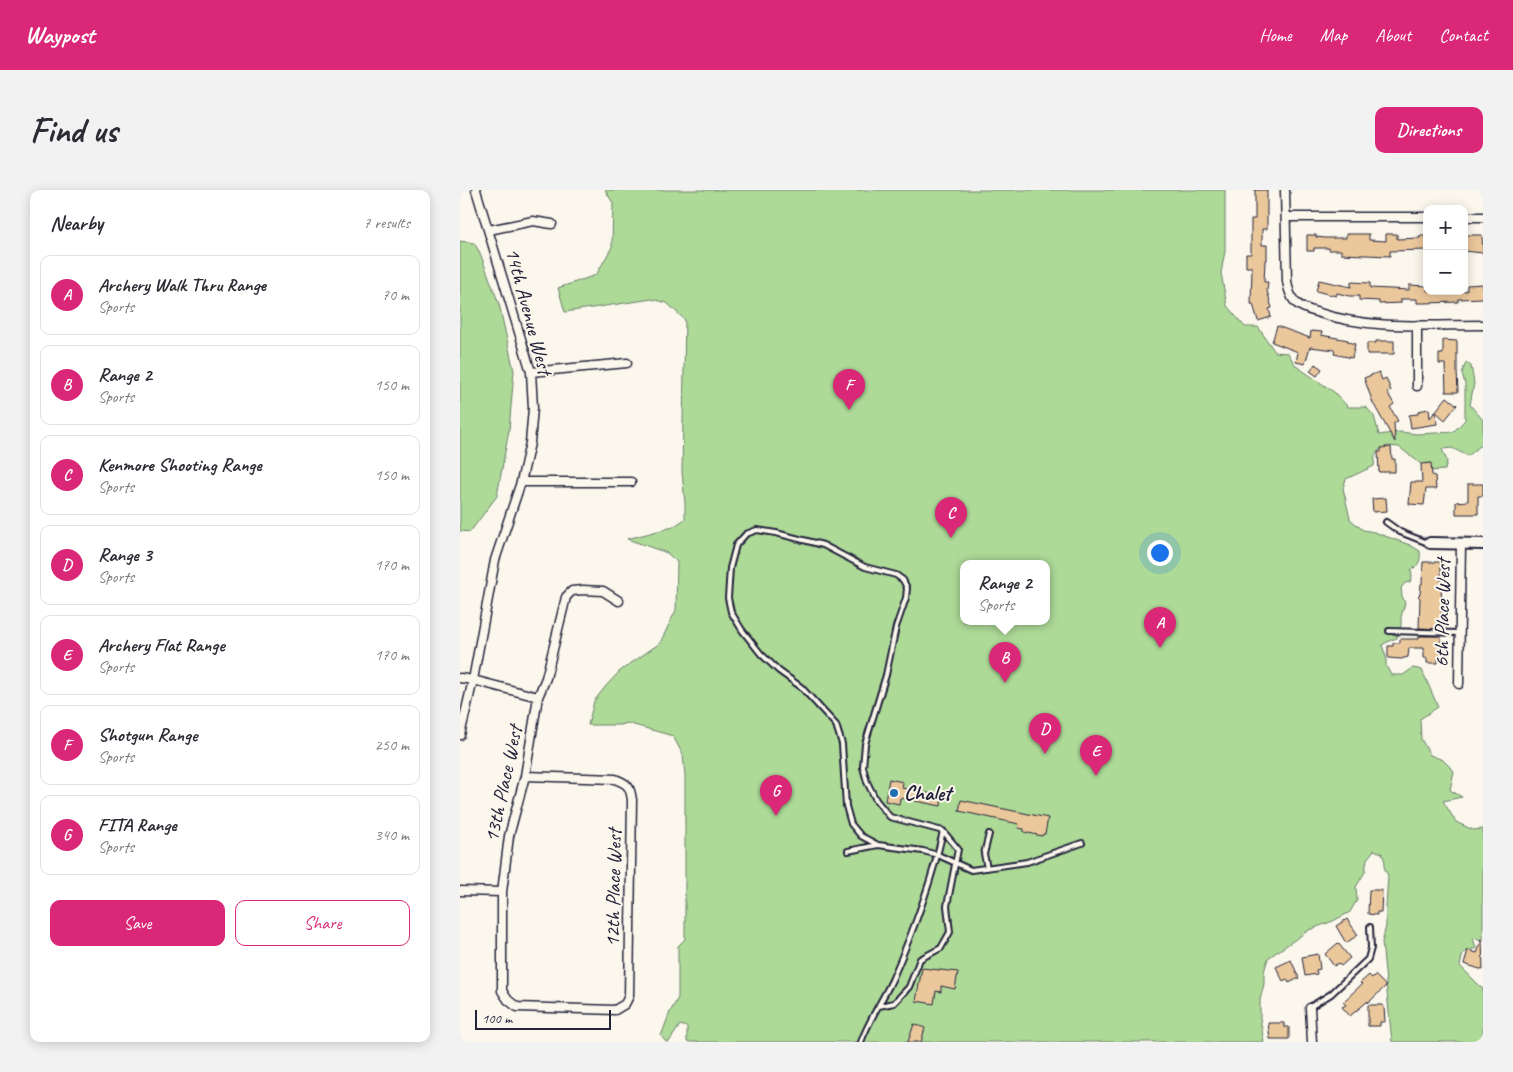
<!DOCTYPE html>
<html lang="en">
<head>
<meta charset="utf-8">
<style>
  :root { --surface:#fff; --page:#f2f2f3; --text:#2b2b33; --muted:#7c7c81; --line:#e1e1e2; --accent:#db2777 }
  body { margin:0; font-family:Caveat,sans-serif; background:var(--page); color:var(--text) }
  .controls { position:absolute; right:15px; top:15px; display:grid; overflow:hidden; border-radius:10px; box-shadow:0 2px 12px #0003 }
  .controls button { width:45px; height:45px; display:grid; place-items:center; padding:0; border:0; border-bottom:1px solid var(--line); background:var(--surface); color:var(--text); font:25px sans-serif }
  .scale { position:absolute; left:15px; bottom:12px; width:136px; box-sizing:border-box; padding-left:5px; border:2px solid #22223b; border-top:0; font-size:14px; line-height:18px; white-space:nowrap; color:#22223b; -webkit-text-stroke:4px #fbf7ec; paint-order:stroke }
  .you { position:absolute; left:699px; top:362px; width:18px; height:18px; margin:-12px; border:4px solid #fff; border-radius:50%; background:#1a73e8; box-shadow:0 0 0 8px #1a73e833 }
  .badge { display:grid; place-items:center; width:32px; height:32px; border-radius:50%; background:var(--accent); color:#fff; font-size:16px; font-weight:700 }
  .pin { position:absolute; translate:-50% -41px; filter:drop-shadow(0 1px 2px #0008) }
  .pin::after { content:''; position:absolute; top:26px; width:18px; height:15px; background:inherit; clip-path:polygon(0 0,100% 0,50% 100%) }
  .popup { position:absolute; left:500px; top:370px; width:90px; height:65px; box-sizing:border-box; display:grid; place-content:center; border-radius:10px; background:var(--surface); filter:drop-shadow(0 1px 4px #0005); font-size:16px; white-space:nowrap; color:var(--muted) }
  .popup b { font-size:19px; color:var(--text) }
  .popup::after { content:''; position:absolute; left:50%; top:100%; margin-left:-10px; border:10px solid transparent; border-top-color:var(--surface) }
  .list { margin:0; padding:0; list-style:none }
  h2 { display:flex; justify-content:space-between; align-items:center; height:65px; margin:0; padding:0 20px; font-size:21px }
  h2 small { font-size:16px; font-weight:400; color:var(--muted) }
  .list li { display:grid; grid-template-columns:32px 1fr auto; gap:15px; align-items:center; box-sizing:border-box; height:80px; margin:0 10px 10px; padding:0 10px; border:1px solid var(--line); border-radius:10px }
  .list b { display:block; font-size:19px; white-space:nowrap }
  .list p { margin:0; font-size:16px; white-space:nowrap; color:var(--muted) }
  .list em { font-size:16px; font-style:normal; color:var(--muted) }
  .actions { display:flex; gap:10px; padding:15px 20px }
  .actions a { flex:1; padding:11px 0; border:1px solid var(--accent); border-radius:10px; text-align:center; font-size:18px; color:var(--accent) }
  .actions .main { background:var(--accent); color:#fff }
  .map { position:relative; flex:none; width:1023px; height:852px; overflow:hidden; border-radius:10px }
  header { display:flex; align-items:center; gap:30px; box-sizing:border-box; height:70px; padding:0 25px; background:var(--accent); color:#fff }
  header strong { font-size:24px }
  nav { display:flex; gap:28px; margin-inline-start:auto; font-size:18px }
  .intro { display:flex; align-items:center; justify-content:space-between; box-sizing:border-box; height:120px; padding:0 30px }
  h1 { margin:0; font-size:35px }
  .button { padding:12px 22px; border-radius:10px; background:var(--accent); color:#fff; font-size:18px; font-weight:700 }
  main { display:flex; gap:30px; padding:0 30px }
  aside { flex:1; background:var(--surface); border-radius:10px; box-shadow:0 2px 12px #0003 }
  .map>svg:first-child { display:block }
</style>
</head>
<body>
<header>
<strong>Waypost</strong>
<nav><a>Home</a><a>Map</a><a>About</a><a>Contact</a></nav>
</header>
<div class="intro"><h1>Find us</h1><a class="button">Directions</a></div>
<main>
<aside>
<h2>Nearby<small>7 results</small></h2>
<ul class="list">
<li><span class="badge">A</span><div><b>Archery Walk Thru Range</b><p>Sports</p></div><em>70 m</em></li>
<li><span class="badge">B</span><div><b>Range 2</b><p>Sports</p></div><em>150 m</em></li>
<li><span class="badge">C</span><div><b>Kenmore Shooting Range</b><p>Sports</p></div><em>150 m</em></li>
<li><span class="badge">D</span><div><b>Range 3</b><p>Sports</p></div><em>170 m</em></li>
<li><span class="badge">E</span><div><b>Archery Flat Range</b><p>Sports</p></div><em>170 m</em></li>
<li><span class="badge">F</span><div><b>Shotgun Range</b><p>Sports</p></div><em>250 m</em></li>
<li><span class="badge">G</span><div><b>FITA Range</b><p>Sports</p></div><em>340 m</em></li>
</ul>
<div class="actions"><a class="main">Save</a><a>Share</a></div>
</aside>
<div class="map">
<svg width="1023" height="852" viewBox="0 0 1023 852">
  <rect width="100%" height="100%" fill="#fbf7ec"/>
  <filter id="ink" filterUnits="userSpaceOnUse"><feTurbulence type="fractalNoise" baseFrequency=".02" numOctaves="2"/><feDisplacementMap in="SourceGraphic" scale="10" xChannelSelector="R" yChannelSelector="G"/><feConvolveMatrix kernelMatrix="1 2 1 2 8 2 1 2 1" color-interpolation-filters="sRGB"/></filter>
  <g filter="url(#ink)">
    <path fill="#aeda98" stroke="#687e6a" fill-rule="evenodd" d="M145,0H765V61L761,83L767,116L785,137H798L815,162L828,163L836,176L874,202L888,217H906L914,226L919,245L940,242L957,244L993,242L1005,230V194L1002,183L1006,172L1011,176L1014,193L1010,215L1023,230V256H1020L1008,266L992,258L982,259L987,271L985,280L970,281L939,257L927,256L919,260L915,266L914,276L886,289L883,298L890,329L903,340L914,342L950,355L960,361C961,371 959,375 951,380L952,386L950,392L945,393L941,398L942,406L945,413L941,427V435L937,448L931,450L922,455L926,467V476L931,485H943L953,478L962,480L978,517L960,529L961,549L970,565L983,570L994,581L990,600L1002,607L983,611L996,632L1013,640L1023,639V750L1013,748L1016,758L1003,763L1000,776L1023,799V852H932L922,752L926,736V716L928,686L924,677L925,672L922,663L914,660L907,669L905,682L896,697L897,710L890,722L873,731L849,740L808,768L804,782V794L800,810V828L804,852H227V837L220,835L209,852H206L201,846L210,822L218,808V756L225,749V585L223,565L213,546L167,533L161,535H128L134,511L146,496L160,481L200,453L216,420L217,372L207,363L167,349L213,337L225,329V313L222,282L225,130L207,113L192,109L105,122L98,98L136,85L152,57L153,13ZM504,374H586V432H504Z
      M0,51L14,53L20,63L39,114L54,181L49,240L37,306L10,342L0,341Z"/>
    <path fill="#ebc79c" stroke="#22223b" d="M795,0H807V39H802V55H807V70H805L804,92H808L807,101L812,118L809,119L811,127L798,131L793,114H791L792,77H786V64H791V29H795Z
      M886,44H909V50L926,51V44H937V49L960,48V46H967V60L930,61V66L881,64V60H869V58H854V61H847V45H856V47L865,48H886Z
      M1004,45H1022L1023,63L1004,61Z
      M859,90L891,97V92L910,93V98L931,99L949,100V95L967,96V101H1007V95L1023,94V108L998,109V112L965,113H957V109H941V113L919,114V111L899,110V106H889L877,103L876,106L856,101Z
      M817,136L850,148L851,141L862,142L861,145L888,150V152L895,154L892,168L874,164L875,160L850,157L845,174L836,172L838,162L812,152Z
      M983,150L997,151V181L998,202H986L985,174H979V164H983Z
      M916,151H934V164H907V153H916Z
      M855,174L862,179L857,186L850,181Z
      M919,182L922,190L926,188L931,201L927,202L934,214L930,217L938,231L934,233L935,252L913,213L904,188Z
      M987,207L997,215L985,230L976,222L977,234L951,238L949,225L958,224V221L969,219L970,228Z
      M931,257L932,269H935V282H919L918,262H921V258Z
      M971,273L972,285L975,286L976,299H966L964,315L949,314L951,292H962L961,274Z
      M1008,294H1023V306H1018V324H996V312L1008,311Z
      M926,308L927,321L913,322L912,309Z
      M963,372H980L981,380L982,439L959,438L960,408L958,406L960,404L961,394H962Z
      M959,446H981V460L980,468H978V473H967V468H964V458H949L948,467L941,469L928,468V456H933V453H940V449H959Z
      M429,589L443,592L442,598L482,606L481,616L440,608L439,614L425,611Z
      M501,610L588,628L585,644H583L582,646L564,642V639L558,638L559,634L499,621Z
      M909,700H922L921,722H917V725L908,724Z
      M887,729L898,745L886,753L876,736Z
      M1022,749L1023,780L1004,774L1008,760L1017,763Z
      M878,753L890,768L881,776L878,773L874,776L865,764Z
      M858,764L860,779L856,780L857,784L845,786L842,767Z
      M831,770L839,788L829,793L827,789L823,791L816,777Z
      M462,778L498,782L495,799L481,796V802L476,801L474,814L456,811Z
      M909,785L912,788L915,785L926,796L908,813V811L890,826L882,817L886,815L883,812L902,794L900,793Z
      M908,815H923L924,817L925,832H920V836H908Z
      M808,833H824V837H829V849H810Z
      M454,834L465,838L461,852H448Z"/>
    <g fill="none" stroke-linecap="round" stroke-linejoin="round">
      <defs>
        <path id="lane" d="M926,332L940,342L968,353
          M929,441L999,443
          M418,655L401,646L391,634L386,616L382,554L376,535L341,497L319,481L301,464L282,440L271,422L268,408L270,378L276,355L286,344L297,340L316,343L363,355L405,377L436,385L443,390L447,398L446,408L436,437L426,485L405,554L403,577L407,592L416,610L430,627L483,641L498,659L487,716L490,742L481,758L460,769L449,797L434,813L419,816
          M388,661L418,655L463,661L478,665L511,680L567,672L622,653
          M527,678L524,664L529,644
          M850,817L871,804L908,769L911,758L910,737
          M401,852C409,830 422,811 432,790C453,742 472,692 483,641"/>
        <path id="street" d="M825,0L827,91C828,98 830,106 835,112C840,117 849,120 856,122C909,140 968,135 1023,135
          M826,27H967
          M1004,27H1023
          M29,40L73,31L92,34
          M957,135V196
          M71,182L167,173
          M61,292H171
          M0,488L13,490L78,507
          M999,494L1001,353
          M0,545L13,490L35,370L61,292L70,253L73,218L71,182L16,0
          M65,586L155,589C168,594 170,596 172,610L169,806L165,814L155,820L57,817L48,810L42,801V702L49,646L65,586L78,507L86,488L106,407L112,401L123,400L143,401L159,411
          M0,701L42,702
          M850,818L852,852"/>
        <path id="secondary" d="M970,353L1023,354"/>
      </defs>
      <use href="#lane" stroke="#22223b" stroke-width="8"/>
      <use href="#street" stroke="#22223b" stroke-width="11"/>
      <use href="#secondary" stroke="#22223b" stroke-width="14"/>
      <use href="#lane" stroke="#fbf7ec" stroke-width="4"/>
      <use href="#street" stroke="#fbf7ec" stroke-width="8"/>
      <use href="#secondary" stroke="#fbf7ec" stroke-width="10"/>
    </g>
  </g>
  <circle fill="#1f6fb2" stroke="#fbf7ec" stroke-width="2" cx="434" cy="603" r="5"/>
  <g text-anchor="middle" stroke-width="4" stroke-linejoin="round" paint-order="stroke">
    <g font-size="21" fill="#22223b" stroke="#fbf7ec">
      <text transform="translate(69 121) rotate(75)" y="7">14th Avenue West</text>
      <text transform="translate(982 423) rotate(-89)" y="7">6th Place West</text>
      <text transform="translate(43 594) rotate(-78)" y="7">13th Place West</text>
      <text transform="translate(153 698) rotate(-89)" y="7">12th Place West</text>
    </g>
    <g font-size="21" font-weight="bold" fill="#22223b" stroke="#fbf7ec" text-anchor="start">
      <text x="444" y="610">Chalet</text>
    </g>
  </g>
</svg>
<div class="controls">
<button>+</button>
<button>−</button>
</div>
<div class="scale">100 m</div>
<div class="you"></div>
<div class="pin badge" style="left:700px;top:458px">A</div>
<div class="pin badge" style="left:545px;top:493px">B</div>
<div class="popup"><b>Range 2</b>Sports</div>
<div class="pin badge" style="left:491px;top:348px">C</div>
<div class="pin badge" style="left:585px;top:564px">D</div>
<div class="pin badge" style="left:636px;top:586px">E</div>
<div class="pin badge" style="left:389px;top:220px">F</div>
<div class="pin badge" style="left:316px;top:626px">G</div>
</div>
</main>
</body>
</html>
